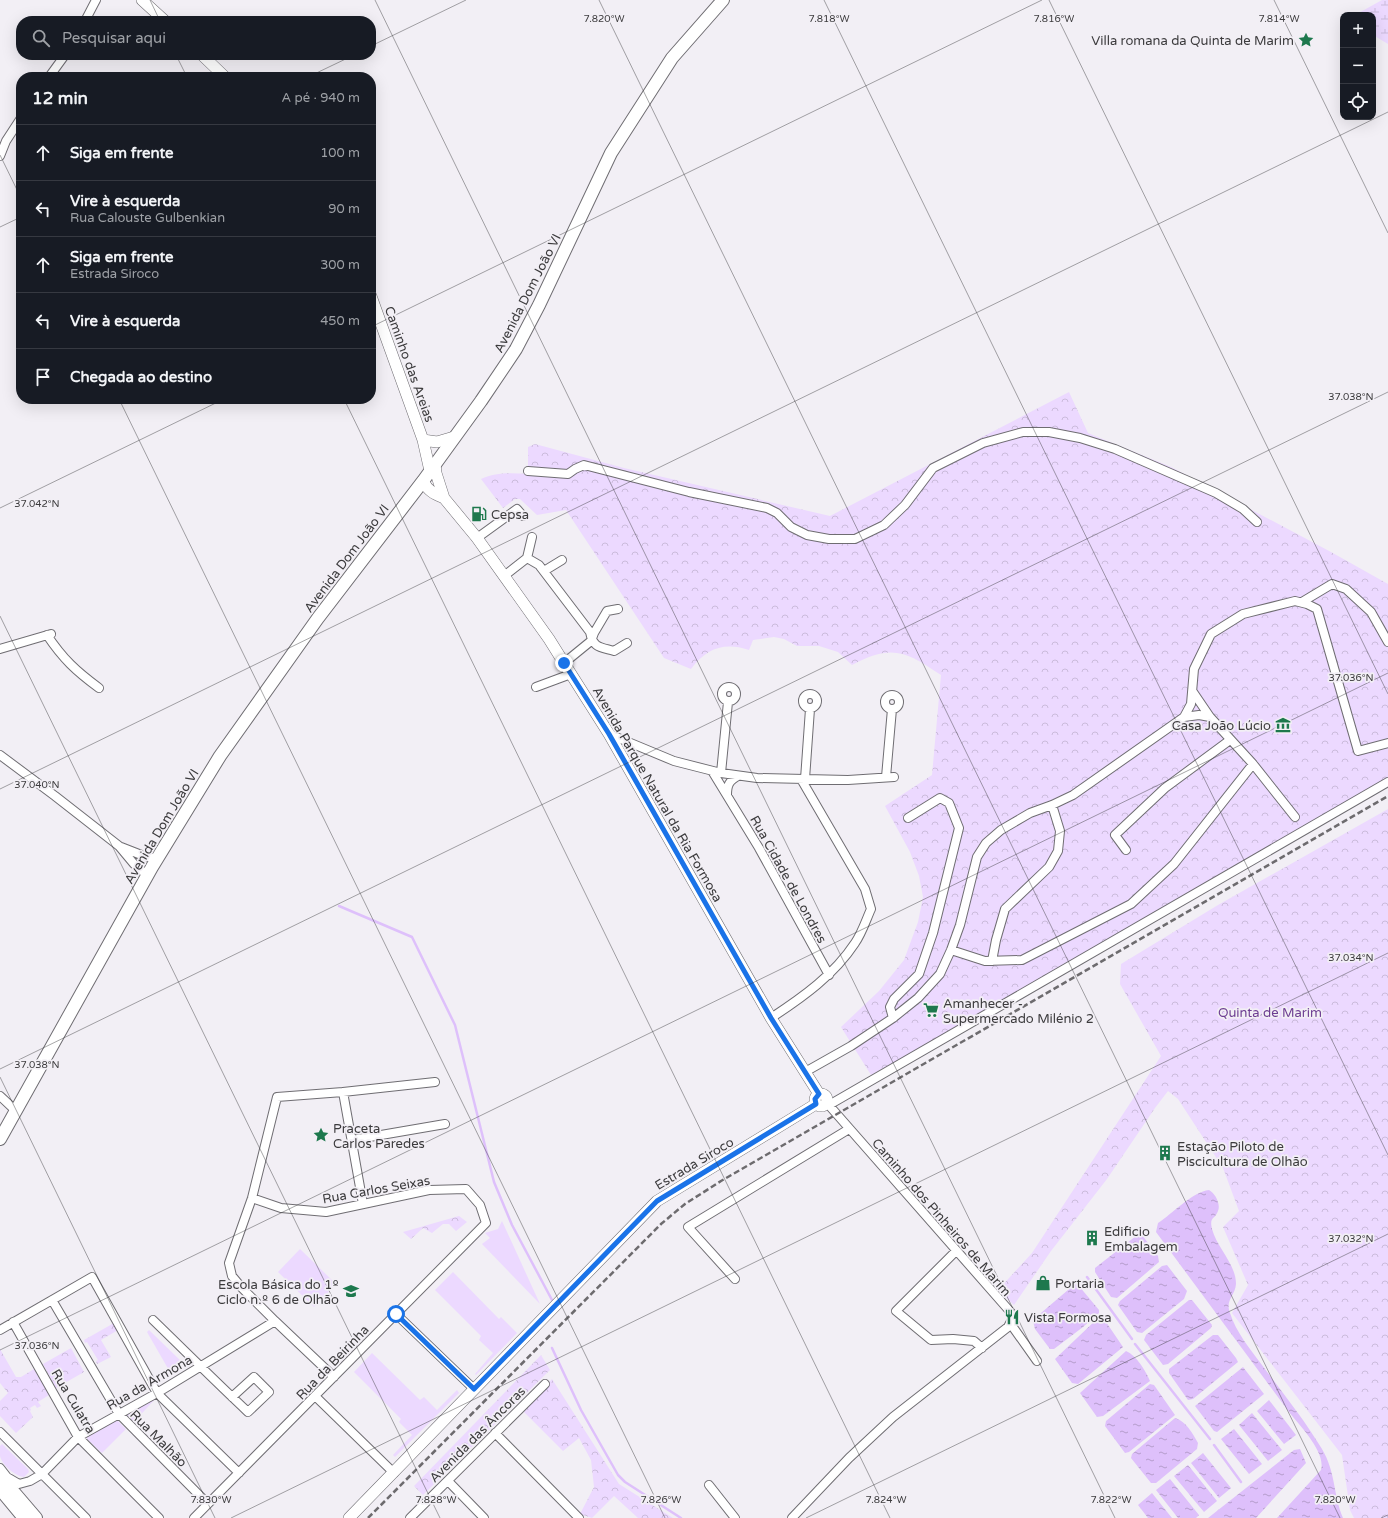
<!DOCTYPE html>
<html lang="pt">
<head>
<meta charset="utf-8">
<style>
  :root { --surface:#171b24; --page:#20242c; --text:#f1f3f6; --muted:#9ea1a6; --line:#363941 }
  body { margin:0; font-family:"Varela Round",sans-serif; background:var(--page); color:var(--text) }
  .controls { position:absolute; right:12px; top:12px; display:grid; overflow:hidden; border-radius:8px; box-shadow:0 4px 16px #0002 }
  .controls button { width:36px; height:36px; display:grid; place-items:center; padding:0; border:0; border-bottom:1px solid var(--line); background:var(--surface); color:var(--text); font:20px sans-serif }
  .stop { position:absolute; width:12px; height:12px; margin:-9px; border:3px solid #1a73e8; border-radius:50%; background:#fff }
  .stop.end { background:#1a73e8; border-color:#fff; box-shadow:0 1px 4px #0008 }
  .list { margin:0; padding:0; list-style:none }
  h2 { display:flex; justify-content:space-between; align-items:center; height:52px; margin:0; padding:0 16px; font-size:17px }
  h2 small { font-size:13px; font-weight:400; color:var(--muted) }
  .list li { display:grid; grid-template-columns:26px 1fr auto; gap:12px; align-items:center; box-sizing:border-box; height:56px; padding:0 16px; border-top:1px solid var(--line) }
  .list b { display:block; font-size:15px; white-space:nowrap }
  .list p { margin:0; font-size:13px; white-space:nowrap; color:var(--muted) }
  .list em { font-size:13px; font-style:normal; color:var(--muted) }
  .icon { flex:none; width:22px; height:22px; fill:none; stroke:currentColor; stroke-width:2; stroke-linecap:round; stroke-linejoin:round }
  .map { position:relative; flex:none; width:1388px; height:1518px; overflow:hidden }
  .search { position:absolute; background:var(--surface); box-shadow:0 4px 16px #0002; left:16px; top:16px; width:360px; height:44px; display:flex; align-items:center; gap:10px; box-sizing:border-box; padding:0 14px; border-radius:16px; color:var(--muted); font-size:15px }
  .panel { position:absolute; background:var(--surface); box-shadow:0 4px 16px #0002; left:16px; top:72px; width:360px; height:332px; border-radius:16px }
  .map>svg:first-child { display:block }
</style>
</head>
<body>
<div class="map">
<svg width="1388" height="1518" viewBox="0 0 1388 1518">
  <defs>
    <pattern id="wetland-marsh" width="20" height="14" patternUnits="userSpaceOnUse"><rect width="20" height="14" fill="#ecd9ff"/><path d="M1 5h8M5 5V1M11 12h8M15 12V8" fill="none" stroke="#cbbbdb"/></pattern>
    <pattern id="park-crowns" width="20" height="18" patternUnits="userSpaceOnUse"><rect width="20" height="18" fill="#ecd9ff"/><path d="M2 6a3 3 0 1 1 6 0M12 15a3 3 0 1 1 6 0" fill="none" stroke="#cbbbdb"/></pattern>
    <pattern id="water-ripples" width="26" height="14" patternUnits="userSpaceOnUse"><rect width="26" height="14" fill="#dec0fb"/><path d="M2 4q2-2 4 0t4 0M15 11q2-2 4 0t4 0" fill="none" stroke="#b59dcc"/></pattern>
  </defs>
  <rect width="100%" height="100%" fill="#f2eff5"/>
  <path fill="#ecd9ff" d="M502,1221L540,1304L482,1244L490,1238L485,1233L498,1229Z
    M300,1249L336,1284L314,1307L278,1272Z
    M453,1272L499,1319L501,1317L517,1333L476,1375L475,1374L493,1353L479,1340L481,1336L435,1290Z
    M149,1330L183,1363L170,1372L147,1332Z
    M372,1353L420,1400L424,1397L437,1410L457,1390L459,1393L395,1457L393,1455L412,1435L399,1422L401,1419L354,1372Z
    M157,1397L134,1422L127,1415L128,1413Z
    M117,1420L126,1429L102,1453L87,1439V1435Z
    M2,1444L28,1469L29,1472L24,1477C15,1476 2,1465 0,1456C0,1453 0,1449 0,1446Z"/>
  <path fill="url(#wetland-marsh)" d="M1382,0H1388V44L1373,35V15H1355Z"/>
  <path fill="url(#park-crowns)" d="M1069,392L1088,433L1171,467L1331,552L1388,584V786L871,1075L841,1027L879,991L904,960L918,922L923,897L919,876L910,852L885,806L932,775L941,675C907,652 892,643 852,665L838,652L819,646H797L784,639L774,637L753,640L749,650C724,642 707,648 691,669L664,658L566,510L537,515L520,499H515L503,508L481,479C496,472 511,473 528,474V447L535,444L624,468L830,516Z
    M1388,809V1518H1354L1350,1510L1342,1455L1232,1313L1248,1285L1223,1227L1239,1211L1223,1168L1178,1099L1168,1091L1155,1108L1107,1179L1051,1251L1014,1305L998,1290L1032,1253L1161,1056L1120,984L1121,964L1218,905Z
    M459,1216L467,1222L456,1231L449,1224H443L432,1233L423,1228L411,1239L403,1232Z
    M114,1323L118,1330L101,1340L111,1357L97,1364L96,1361L98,1360L87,1342L85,1343L84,1340Z
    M71,1348L84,1372L56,1388L43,1364Z
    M0,1349L16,1377H21L34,1369L49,1395L38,1402L41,1406L37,1408L35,1405L30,1408L31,1410L30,1411L33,1417L16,1433L0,1416V1401L8,1393L0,1383Z
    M541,1355L550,1370L423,1495L414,1486Z
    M552,1379L619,1484L673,1518H638L614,1496L592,1518L580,1514L594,1487L591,1460L579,1438L563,1451L524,1412Z"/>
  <path fill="url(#water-ripples)" d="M1209,1190C1215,1193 1221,1204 1218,1211C1215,1220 1209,1216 1212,1229C1217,1248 1236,1264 1236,1284C1235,1296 1225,1300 1230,1313C1236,1332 1250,1349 1262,1365C1282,1392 1304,1419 1322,1449C1336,1473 1333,1494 1343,1518H1277L1321,1470C1326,1452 1300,1426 1289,1412L1156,1232L1158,1223L1161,1221C1175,1211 1193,1192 1209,1190Z
    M1142,1235L1158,1256L1159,1262L1117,1298L1111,1297L1095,1272V1268L1136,1236Z
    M1167,1265L1187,1291L1184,1299L1142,1333L1137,1332L1118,1305L1120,1301L1162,1266Z
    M1075,1284L1079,1286L1099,1310V1313L1083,1327L1054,1349H1050L1035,1329L1033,1321L1041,1313Z
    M1189,1300H1192L1212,1325L1211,1328L1168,1364L1163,1365L1144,1340L1146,1335Z
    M1098,1318L1104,1319L1123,1347L1078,1384L1072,1383L1055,1359Z
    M1213,1335H1218L1236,1358L1238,1362L1193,1399L1188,1400L1169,1373V1369Z
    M1126,1351C1136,1355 1146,1371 1150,1381L1103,1416L1097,1417L1080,1393Z
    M1243,1367L1264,1394L1217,1432L1214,1431L1195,1406Z
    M1150,1384L1154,1385L1175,1415L1129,1452L1125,1453L1105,1426L1106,1421Z
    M1269,1400L1296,1435L1284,1444L1257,1411Z
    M1252,1413L1282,1450L1268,1461L1239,1425Z
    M1175,1418C1186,1421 1193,1434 1198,1443L1197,1449L1156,1483H1151L1131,1458L1132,1454Z
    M1234,1429L1262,1464L1249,1474L1221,1439Z
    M1300,1449L1306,1463L1256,1518H1208L1294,1450Z
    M1203,1453L1231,1488L1219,1498L1191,1463Z
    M1188,1465L1217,1501L1204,1512L1174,1476Z
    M1170,1479L1199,1515L1196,1518H1178L1156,1490Z
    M1152,1493L1172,1518H1148L1138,1505Z"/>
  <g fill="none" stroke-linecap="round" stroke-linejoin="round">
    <path stroke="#dec0fb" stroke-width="2.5" d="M339,906L412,937L455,1025L494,1182L512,1225L552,1300
      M1087,1277L1132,1339
      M1135,1344L1210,1439
      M552,1348L581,1410L618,1475L625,1482L681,1518
      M1214,1445L1241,1482"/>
    <defs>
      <path id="minor" d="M85,21L96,0
        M49,77L65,55
        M0,156L6,141L21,118
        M528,471L568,474L575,469L584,465L689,492L767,508L777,513L791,527L807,535L829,539H855L884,525L905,505L933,468L983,443L1023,432H1049L1080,438L1115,449L1216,493L1243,509L1257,522
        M477,538L517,509L523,516
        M527,558L532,537
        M544,571L562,560
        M504,576L527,558L539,565L590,632C593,648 600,647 614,651L627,643
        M1302,602L1332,584L1346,589L1371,612L1388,642
        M47,635C63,659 76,671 99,688
        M0,649L51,634
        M564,663L591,641L594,633L607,611L618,609
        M722 694a7 7 0 1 1 14 0a7 7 0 1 1-14 0Z
        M536,687L571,674
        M1193,692L1210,717
        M803 701a7 7 0 1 1 14 0a7 7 0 1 1-14 0Z
        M885 702a7 7 0 1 1 14 0a7 7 0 1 1-14 0Z
        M1184,717L1199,715L1210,717L1253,764L1295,817
        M609,734L674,761L721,773L757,778L848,780L894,777
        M0,755L55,796L119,846L134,864L147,875
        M712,771L759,848L829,975
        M721,773L728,702
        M886,777L892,709
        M805,779L810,709
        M727,795C727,785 729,781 738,776
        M121,847L144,856L157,859
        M1126,850L1115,835L1165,788L1230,740
        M951,950L985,961L1022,960L1131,904L1174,864L1253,764
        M992,961L996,940L1005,909L1049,867L1058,851L1060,831L1052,805
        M771,1018C803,997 834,975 855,943C862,933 866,920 871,909L865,889L801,779
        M893,1018L890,1007L894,999L919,974L933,933L959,828L949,803L940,798L908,818
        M805,1072L851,1046L893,1018L918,998L940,974L951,950L960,925L977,857L986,843L1001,830L1030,813L1052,805L1073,795L1184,717L1191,704L1194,669L1211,634L1243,614L1295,601L1307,604L1317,609L1358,751L1388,743
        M343,1092L363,1204
        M0,1096L15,1110
        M829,1105L1388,782
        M352,1140L445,1124
        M956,1251L896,1311L931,1340L953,1339L974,1341L982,1348
        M735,1279L688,1227L849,1129
        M52,1300L119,1414L208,1504
        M396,1314L474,1389
        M153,1320C185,1351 216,1382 248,1412L269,1392L254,1377L232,1397
        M13,1322L78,1437L159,1518
        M1010,1323L1037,1361
        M0,1330L92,1277L157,1393L239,1473
        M334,1377L275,1321L242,1288L232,1276L229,1263L252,1198L277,1097L343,1092L435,1082
        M315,1396L394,1473
        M0,1432L86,1518
        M495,1433L579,1518
        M0,1468L7,1477L19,1484L30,1481L42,1474L78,1437L157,1393L275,1321
        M448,1481L484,1518
        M709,1485L735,1518
        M194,1518L486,1223L480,1205L466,1189L429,1190L326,1212L281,1208L252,1198
        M410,1518L545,1384
        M792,1518L849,1458L893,1417L1008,1327L1014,1316L827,1103"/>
      <path id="tertiary" d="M142,0L165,21
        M202,55L225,77
        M371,296L423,440L430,471
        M423,440L437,442L454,437
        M435,464L436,473L444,498L477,538L549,639L564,663L609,734L771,1018L819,1094
        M423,481C428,491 434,494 444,498
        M815 1100a6 6 0 1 1 12 0a6 6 0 1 1-12 0Z
        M349,1518L657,1201L816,1104"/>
      <path id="secondary" d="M0,1139L152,867L220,756L318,618L423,481L481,401L516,349L539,305L611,153L672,58L723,0
        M0,1476L36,1518
        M0,1489L24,1518"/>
    </defs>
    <use href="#minor" stroke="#6f6d72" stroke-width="10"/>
    <use href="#tertiary" stroke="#6f6d72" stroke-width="12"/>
    <use href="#secondary" stroke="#6f6d72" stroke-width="14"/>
    <use href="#minor" stroke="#fff" stroke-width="8"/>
    <use href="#tertiary" stroke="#fff" stroke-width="11"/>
    <use href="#secondary" stroke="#fff" stroke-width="12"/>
    <path stroke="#6d6b6e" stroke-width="2.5" stroke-dasharray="6 3" stroke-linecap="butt" d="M368,1518L661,1224L685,1204L721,1181L1388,796"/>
  </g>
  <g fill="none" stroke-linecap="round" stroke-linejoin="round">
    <path stroke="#1a73e8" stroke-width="5" d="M396,1314L474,1389L657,1201L816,1104L815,1099L819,1094L771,1018L609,734L564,663"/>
  </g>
  <path fill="none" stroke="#3c3b3d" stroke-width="1" stroke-opacity="0.45" d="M150,0L160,21M375,0L1115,1518M599,0L1340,1518M824,0L1388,1155M1049,0L1388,694M1274,0L1388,233M371,46L466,0M176,55L187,77M308,77L354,55M0,155L21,198M0,227L21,217M371,327L1042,0M119,399L665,1518M344,399L890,1518M0,508L224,399M0,616L440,1518M0,789L1388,112M0,1069L1388,392M0,1077L215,1518M0,1350L1388,673M231,1518L1388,953M806,1518L1388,1234M1381,1518L1388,1515"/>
  <defs>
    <symbol id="sight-bare" viewBox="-9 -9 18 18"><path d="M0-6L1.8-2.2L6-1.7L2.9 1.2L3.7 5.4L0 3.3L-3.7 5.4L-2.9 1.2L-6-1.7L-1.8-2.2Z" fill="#1d784d" stroke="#f2eff5" stroke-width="2.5" paint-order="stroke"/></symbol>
    <symbol id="fuel-bare" viewBox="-9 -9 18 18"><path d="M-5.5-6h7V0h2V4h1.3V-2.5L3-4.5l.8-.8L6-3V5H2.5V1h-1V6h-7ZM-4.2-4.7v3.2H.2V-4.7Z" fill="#1d784d" stroke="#f2eff5" stroke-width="2.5" paint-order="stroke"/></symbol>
    <symbol id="museum-bare" viewBox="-9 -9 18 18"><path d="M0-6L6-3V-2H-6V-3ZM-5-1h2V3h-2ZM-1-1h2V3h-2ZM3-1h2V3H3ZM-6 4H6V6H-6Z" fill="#1d784d" stroke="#f2eff5" stroke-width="2.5" paint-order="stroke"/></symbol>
    <symbol id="supermarket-bare" viewBox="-9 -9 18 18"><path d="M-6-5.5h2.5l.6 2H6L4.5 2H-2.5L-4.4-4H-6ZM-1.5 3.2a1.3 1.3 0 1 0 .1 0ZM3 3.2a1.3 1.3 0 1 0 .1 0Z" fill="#1d784d" stroke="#f2eff5" stroke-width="2.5" paint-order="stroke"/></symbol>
    <symbol id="building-bare" viewBox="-9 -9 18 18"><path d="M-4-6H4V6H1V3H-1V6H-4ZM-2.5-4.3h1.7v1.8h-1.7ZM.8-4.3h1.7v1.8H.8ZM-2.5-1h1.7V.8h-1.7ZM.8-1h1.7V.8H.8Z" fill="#1d784d" stroke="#f2eff5" stroke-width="2.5" paint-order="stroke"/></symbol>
    <symbol id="shop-bare" viewBox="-9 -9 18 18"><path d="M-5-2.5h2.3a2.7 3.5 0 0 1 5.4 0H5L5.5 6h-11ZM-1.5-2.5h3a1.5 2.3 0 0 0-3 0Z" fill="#1d784d" stroke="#f2eff5" stroke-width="2.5" paint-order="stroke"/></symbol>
    <symbol id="school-bare" viewBox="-9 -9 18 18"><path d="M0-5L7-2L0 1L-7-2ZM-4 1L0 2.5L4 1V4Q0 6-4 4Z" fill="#1d784d" stroke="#f2eff5" stroke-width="2.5" paint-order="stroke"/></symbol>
    <symbol id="restaurant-bare" viewBox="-9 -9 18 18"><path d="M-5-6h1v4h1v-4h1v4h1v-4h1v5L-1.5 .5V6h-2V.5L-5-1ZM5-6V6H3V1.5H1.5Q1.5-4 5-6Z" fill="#1d784d" stroke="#f2eff5" stroke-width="2.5" paint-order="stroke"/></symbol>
  </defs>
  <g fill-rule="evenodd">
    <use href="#sight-bare" x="1295" y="29" width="22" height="22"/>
    <use href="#fuel-bare" x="468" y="503" width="22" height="22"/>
    <use href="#museum-bare" x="1272" y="714" width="22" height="22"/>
    <use href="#supermarket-bare" x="920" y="999" width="22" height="22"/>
    <use href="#sight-bare" x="310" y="1124" width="22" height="22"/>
    <use href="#building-bare" x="1154" y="1142" width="22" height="22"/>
    <use href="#building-bare" x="1081" y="1227" width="22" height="22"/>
    <use href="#shop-bare" x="1032" y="1272" width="22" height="22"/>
    <use href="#school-bare" x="340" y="1280" width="22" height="22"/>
    <use href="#restaurant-bare" x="1001" y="1306" width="22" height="22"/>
  </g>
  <g text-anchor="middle" stroke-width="3.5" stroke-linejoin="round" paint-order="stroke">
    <g font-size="13" fill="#3c3b3d" stroke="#f2eff5" text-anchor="start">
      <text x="1294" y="45" text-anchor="end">Villa romana da Quinta de Marim</text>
      <text x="491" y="519">Cepsa</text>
      <text x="1271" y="730" text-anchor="end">Casa João Lúcio</text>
      <text x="943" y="1008">Amanhecer -<tspan x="943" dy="15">Supermercado Milénio 2</tspan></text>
      <text x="333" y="1133">Praceta<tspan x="333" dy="15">Carlos Paredes</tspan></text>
      <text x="1177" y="1151">Estação Piloto de<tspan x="1177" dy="15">Piscicultura de Olhão</tspan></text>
      <text x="1104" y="1236">Edificio<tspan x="1104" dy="15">Embalagem</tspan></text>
      <text x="1055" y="1288">Portaria</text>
      <text x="339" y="1289" text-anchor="end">Escola Básica do 1º<tspan x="339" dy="15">Ciclo n.º 6 de Olhão</tspan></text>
      <text x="1024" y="1322">Vista Formosa</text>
    </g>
    <g font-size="13" fill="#3c3b3d" stroke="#f2eff5">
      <text transform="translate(527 293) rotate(-63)" y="5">Avenida Dom João VI</text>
      <text transform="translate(410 364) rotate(70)" y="5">Caminho das Areias</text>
      <text transform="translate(346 558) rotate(-53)" y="5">Avenida Dom João VI</text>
      <text transform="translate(658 794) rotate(60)" y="5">Avenida Parque Natural da Ria Formosa</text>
      <text transform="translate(161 826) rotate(-59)" y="5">Avenida Dom João VI</text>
      <text transform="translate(789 879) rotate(61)" y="5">Rua Cidade de Londres</text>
      <text transform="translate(694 1163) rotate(-31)" y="5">Estrada Siroco</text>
      <text transform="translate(376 1189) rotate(-10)" y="5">Rua Carlos Seixas</text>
      <text transform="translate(942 1217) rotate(49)" y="5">Caminho dos Pinheiros de Marim</text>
      <text transform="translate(332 1362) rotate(-46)" y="5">Rua da Beirinha</text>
      <text transform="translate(149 1382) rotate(-30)" y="5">Rua da Armona</text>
      <text transform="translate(74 1401) rotate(59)" y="5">Rua Culatra</text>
      <text transform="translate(477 1434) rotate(-45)" y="5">Avenida das Âncoras</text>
      <text transform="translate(159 1438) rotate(45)" y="5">Rua Malhão</text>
    </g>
    <g font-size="13" fill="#6d3e92" stroke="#f2eff5">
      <text x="1270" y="1017">Quinta de Marim</text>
    </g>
  </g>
  <g font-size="10" text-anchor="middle" fill="#3c3b3d" stroke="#f2eff5" stroke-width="3.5" stroke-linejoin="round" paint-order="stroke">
    <text x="604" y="22">7.820°W</text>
    <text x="829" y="22">7.818°W</text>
    <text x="1054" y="22">7.816°W</text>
    <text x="1279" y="22">7.814°W</text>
    <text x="1351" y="400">37.038°N</text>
    <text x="37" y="507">37.042°N</text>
    <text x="1351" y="681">37.036°N</text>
    <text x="37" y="788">37.040°N</text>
    <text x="1351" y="961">37.034°N</text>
    <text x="37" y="1068">37.038°N</text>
    <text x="1351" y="1242">37.032°N</text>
    <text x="37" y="1349">37.036°N</text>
    <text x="211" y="1503">7.830°W</text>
    <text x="436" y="1503">7.828°W</text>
    <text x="661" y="1503">7.826°W</text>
    <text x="886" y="1503">7.824°W</text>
    <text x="1111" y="1503">7.822°W</text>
    <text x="1335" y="1503">7.820°W</text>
  </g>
</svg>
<div class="controls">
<button>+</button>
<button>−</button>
<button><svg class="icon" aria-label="locate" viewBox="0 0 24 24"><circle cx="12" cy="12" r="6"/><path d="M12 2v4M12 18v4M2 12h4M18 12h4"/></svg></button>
</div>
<div class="stop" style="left:396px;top:1314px"></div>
<div class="stop end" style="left:564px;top:663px"></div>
<div class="search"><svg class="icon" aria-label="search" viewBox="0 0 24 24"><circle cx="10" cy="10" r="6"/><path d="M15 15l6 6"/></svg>Pesquisar aqui</div>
<section class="panel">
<h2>12 min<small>A pé · 940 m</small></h2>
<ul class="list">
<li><svg class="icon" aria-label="ahead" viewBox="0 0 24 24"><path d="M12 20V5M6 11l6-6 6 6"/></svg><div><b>Siga em frente</b></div><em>100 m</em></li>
<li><svg class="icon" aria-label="left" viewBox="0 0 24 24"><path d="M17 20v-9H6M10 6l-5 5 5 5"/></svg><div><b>Vire à esquerda</b><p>Rua Calouste Gulbenkian</p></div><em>90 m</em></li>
<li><svg class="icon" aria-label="ahead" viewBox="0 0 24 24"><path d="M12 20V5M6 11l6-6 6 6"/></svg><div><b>Siga em frente</b><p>Estrada Siroco</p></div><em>300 m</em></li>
<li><svg class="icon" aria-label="left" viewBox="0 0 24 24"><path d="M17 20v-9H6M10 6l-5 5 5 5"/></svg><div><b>Vire à esquerda</b></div><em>450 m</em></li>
<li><svg class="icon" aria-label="arrive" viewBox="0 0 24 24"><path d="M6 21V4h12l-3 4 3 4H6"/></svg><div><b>Chegada ao destino</b></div></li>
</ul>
</section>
</div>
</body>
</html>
